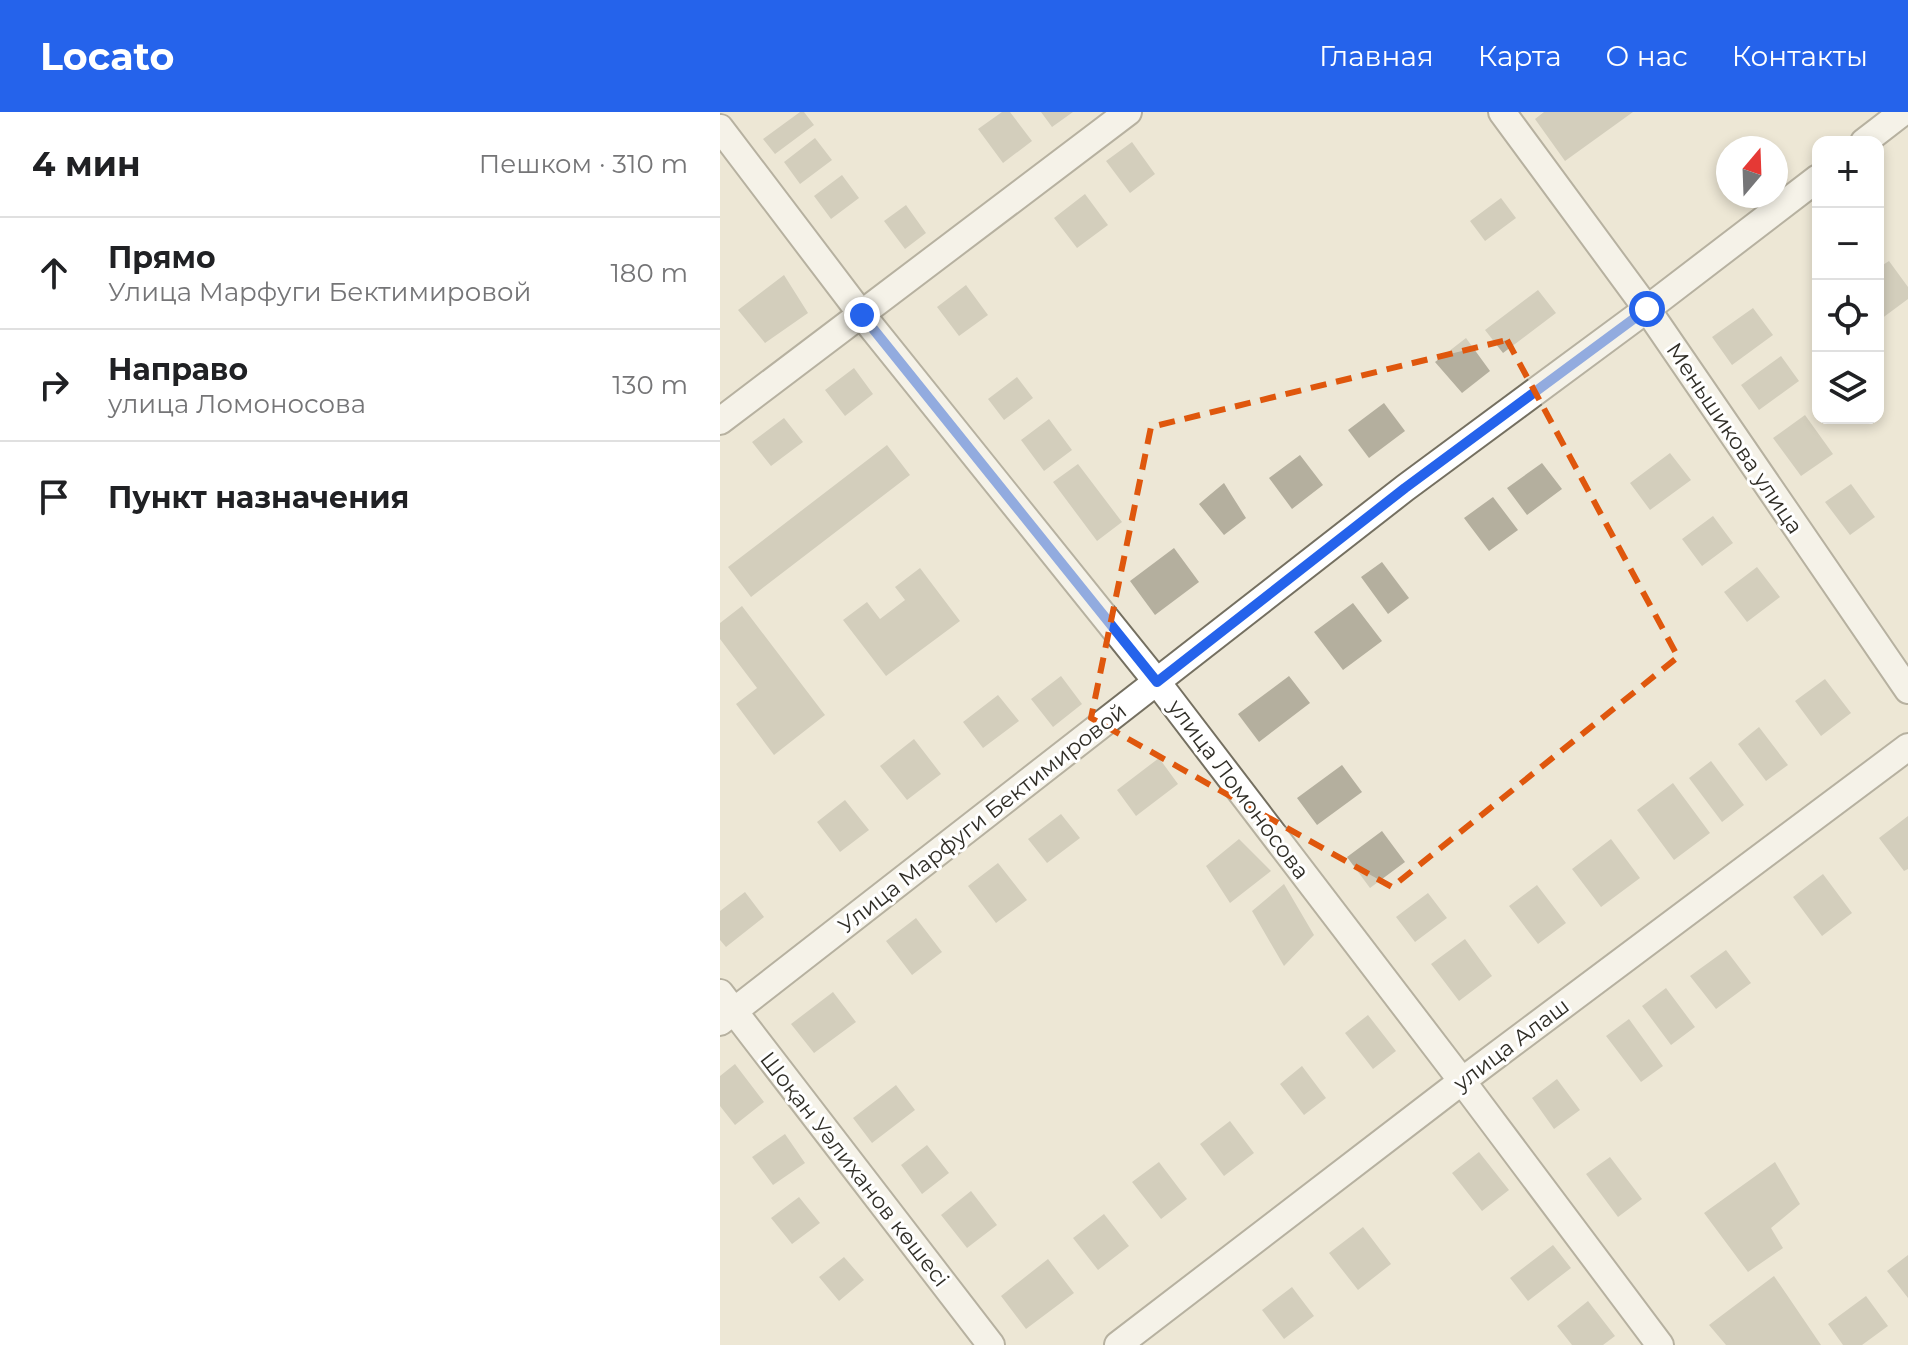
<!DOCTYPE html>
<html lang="ru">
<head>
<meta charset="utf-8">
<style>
  :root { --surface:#fff; --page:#f6f6f6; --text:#202124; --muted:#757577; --line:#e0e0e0; --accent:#2563eb }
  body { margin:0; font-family:Montserrat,sans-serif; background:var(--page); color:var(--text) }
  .controls { position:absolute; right:24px; top:24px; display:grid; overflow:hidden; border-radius:16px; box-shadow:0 4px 12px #0003 }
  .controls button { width:72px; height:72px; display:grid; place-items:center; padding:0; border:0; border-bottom:2px solid var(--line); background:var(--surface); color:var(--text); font:40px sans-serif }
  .compass { position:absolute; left:996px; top:24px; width:72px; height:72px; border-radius:50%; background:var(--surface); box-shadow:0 4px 12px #0003; rotate:19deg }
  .stop { position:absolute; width:24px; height:24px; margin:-18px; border:6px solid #2563eb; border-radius:50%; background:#fff }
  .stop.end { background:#2563eb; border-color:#fff; box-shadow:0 2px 8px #0008 }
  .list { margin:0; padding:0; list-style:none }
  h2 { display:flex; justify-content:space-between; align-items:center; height:104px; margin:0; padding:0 32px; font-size:34px }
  h2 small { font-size:26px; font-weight:400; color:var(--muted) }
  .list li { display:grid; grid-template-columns:52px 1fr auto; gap:24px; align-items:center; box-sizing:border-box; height:112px; padding:0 32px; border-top:2px solid var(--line) }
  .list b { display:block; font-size:30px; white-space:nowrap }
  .list p { margin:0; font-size:26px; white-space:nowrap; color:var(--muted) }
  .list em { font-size:26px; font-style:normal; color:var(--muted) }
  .icon { flex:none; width:44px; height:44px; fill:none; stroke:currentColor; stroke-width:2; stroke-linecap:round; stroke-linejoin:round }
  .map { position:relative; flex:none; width:1188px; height:1233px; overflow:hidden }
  header { display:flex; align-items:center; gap:48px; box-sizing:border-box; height:112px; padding:0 40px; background:var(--accent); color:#fff }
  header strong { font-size:38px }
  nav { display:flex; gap:44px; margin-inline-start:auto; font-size:28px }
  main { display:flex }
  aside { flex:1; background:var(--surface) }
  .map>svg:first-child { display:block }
</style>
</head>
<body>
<header>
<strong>Locato</strong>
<nav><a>Главная</a><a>Карта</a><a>О нас</a><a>Контакты</a></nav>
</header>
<main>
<aside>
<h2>4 мин<small>Пешком · 310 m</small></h2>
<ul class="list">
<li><svg class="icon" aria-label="ahead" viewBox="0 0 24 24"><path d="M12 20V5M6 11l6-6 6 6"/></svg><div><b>Прямо</b><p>Улица Марфуги Бектимировой</p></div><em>180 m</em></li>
<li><svg class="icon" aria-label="right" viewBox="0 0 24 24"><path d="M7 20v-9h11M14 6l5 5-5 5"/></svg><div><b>Направо</b><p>улица Ломоносова</p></div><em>130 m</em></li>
<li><svg class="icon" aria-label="arrive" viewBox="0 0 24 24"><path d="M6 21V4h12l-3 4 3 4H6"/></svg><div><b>Пункт назначения</b></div></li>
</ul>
</aside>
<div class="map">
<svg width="1188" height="1233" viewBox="0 0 1188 1233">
  <rect width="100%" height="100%" fill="#ede7d6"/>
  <path fill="#b4af9e" d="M80,0H84L94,13L55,42L43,27Z
    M282,0H290L312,29L283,51L258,17Z
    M321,0H353L332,15Z
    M824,0H913L845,49L815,7Z
    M95,26L112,48L80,72L64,50Z
    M412,30L435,62L410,81L386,49Z
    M122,63L139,86L111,107L94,84Z
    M365,82L388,113L357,136L334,106Z
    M781,86L796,106L765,129L750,109Z
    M186,93L206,121L185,137L164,109Z
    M1169,149L1188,175V187L1161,207L1158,203V156Z
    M64,163L88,201L45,231L18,198Z
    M246,173L268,203L239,224L217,195Z
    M818,178L836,201L783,241L765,218Z
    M1033,196L1053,223L1012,253L992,225Z
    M746,226L770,259L742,281L715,250Z
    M1061,244L1079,269L1039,298L1021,273Z
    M134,256L153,282L125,304L105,278Z
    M297,265L313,286L284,308L268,287Z
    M664,291L685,319L649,346L628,318Z
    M1085,303L1113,342L1081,364L1053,326Z
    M64,306L83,330L51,354L32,330Z
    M329,307L352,338L324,359L301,328Z
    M167,333L190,363L31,485L8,455Z
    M950,341L971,368L930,398L910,371Z
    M580,343L603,373L572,397L549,366Z
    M822,351L842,377L807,403L787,376Z
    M358,352L402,410L377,429L333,370Z
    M504,371L526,406L504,423L479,392Z
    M1131,372L1155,405L1130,423L1105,390Z
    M773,385L798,418L769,439L744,406Z
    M993,404L1013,431L982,454L962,427Z
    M454,436L479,470L435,503L410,469Z
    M662,450L689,486L668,502L641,465Z
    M1037,455L1060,485L1027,510L1004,480Z
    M200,456L240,509L166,564L123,508L147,490L160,507L185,488L175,475Z
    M633,491L662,529L623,558L594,520Z
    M22,494L105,603L54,643L16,592L37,576L0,527V511Z
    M341,564L362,592L333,615L311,587Z
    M569,564L590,591L539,630L518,602Z
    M1105,567L1131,601L1101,624L1075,589Z
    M278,583L299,609L263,636L243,610Z
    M1039,615L1068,653L1046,669L1018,632Z
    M194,627L221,662L187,688L160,654Z
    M439,646L458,672L416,704L397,678Z
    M991,649L1024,693L1002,710L969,666Z
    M622,653L642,680L597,713L577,686Z
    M953,671L990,721L954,748L917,698Z
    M125,688L149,718L120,740L97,710Z
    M341,702L360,726L327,751L308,727Z
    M1188,704V757L1184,759L1159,726Z
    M662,719L685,750L650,776L627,745Z
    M519,727L551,759L510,791L486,754Z
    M891,727L920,766L881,795L852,757Z
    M278,751L307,788L276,811L248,774Z
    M1103,762L1132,801L1102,824L1073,785Z
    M564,772L594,823L564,854L532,799Z
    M817,773L846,811L818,832L789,794Z
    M25,780L44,805L6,835L0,828V799Z
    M708,781L727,806L695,830L676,805Z
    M196,806L222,840L192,863L166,829Z
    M745,827L772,864L739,889L711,852Z
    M1006,838L1031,871L996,897L970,864Z
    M946,876L975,915L951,933L922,894Z
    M113,880L136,910L94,941L71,912Z
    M648,903L676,939L653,957L625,921Z
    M909,907L943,954L921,970L886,924Z
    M15,952L44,990L15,1013L0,994V964Z
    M582,954L606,986L584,1003L560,972Z
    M837,967L860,998L834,1017L812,986Z
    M176,973L195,998L152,1031L133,1006Z
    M510,1009L534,1041L504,1064L480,1032Z
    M65,1022L85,1051L53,1073L32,1045Z
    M207,1033L229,1061L202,1082L181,1053Z
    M759,1040L789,1078L762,1099L732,1061Z
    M890,1045L922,1087L898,1105L866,1062Z
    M439,1050L467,1087L441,1107L412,1070Z
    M1055,1050L1080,1092L1051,1116L1063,1136L1028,1160L984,1101Z
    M251,1079L277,1113L247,1136L221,1103Z
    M79,1085L100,1111L72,1132L51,1106Z
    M384,1102L409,1134L378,1158L353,1126Z
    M643,1115L671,1152L638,1178L609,1141Z
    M833,1133L851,1156L808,1189L790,1166Z
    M1188,1143V1186L1167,1159Z
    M124,1145L144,1168L119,1189L99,1165Z
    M328,1147L354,1181L306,1217L281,1184Z
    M1054,1164L1101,1233H1006L989,1213Z
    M572,1175L594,1204L564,1227L542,1198Z
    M1146,1184L1168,1214L1142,1233H1123L1108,1212Z
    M868,1189L895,1224L883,1233H852L837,1214Z"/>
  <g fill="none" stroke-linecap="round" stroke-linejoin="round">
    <defs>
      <path id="minor" d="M782,0L927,197L1188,578
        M0,16L142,203L437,570L742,969L940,1233
        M1144,30L1183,0
        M0,309L408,0
        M0,881L271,1233
        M0,910L685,376L927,197L1098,66
        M398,1233L742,969L1188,635"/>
    </defs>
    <use href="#minor" stroke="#757061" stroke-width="30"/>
    <use href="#minor" stroke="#fff" stroke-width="26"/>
  </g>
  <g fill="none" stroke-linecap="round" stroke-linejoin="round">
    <path stroke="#2563eb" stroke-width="10" d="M142,203L437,570L685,376L927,197"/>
  </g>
  <path d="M0 0H1188V1233H0ZM787,228L958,545L672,775L371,606L431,315Z" fill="#ede7d6" fill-opacity=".55" fill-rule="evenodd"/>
  <path fill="none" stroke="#df570d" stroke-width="6" stroke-dasharray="16 10" stroke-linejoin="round" d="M787,228L958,545L672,775L371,606L431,315Z"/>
  <g text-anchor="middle" stroke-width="6" stroke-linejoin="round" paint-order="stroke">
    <g font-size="22" fill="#302e27" stroke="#fff">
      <text transform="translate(1015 326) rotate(56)" y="8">Меньшикова улица</text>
      <text transform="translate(519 677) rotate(53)" y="8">улица Ломоносова</text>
      <text transform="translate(262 706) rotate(-38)" y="8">Улица Марфуги Бектимировой</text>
      <text transform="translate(791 932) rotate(-37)" y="8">улица Алаш</text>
      <text transform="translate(135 1057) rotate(52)" y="8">Шоқан Уәлиханов көшесі</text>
    </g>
  </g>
</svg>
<div class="controls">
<button>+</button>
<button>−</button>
<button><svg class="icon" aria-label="locate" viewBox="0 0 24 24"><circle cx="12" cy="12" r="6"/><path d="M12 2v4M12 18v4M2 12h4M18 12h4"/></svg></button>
<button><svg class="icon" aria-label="layers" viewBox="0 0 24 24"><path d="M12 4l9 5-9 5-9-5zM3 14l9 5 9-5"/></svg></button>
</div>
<svg class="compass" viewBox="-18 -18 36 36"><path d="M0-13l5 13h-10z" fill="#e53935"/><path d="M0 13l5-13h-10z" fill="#757577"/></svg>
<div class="stop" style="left:927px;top:197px"></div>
<div class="stop end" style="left:142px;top:203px"></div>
</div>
</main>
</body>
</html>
